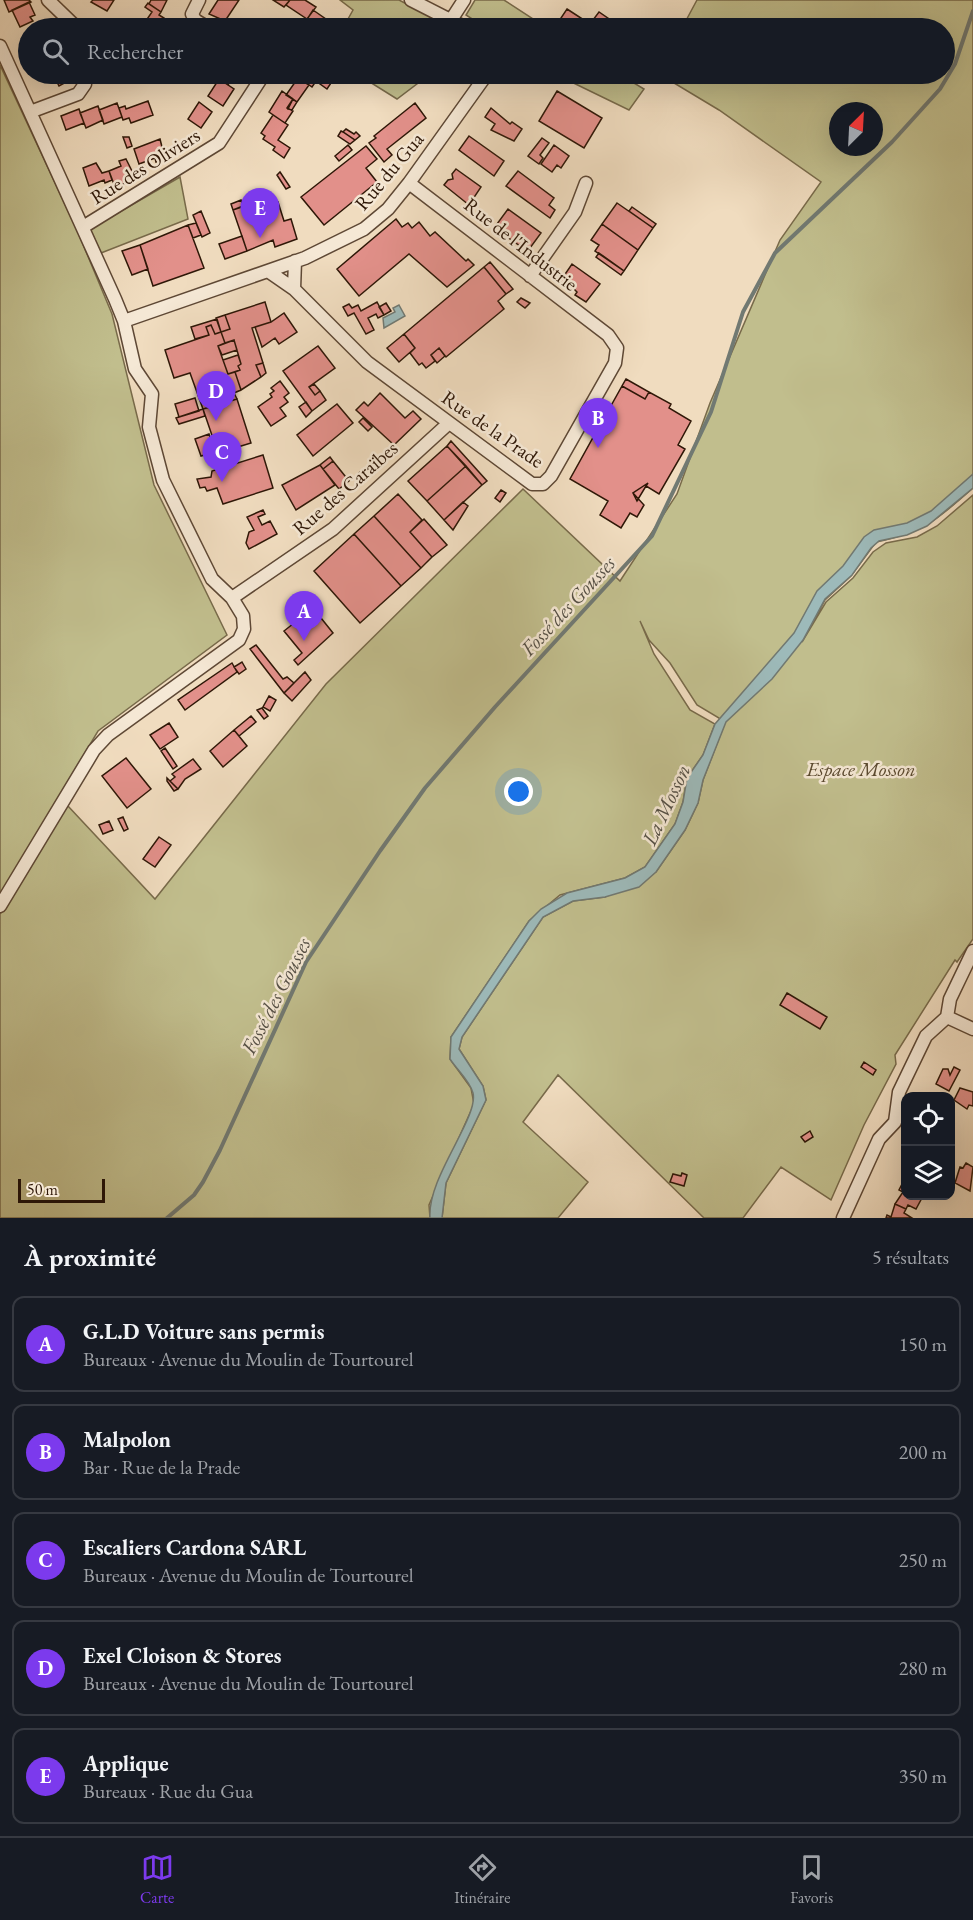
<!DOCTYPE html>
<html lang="fr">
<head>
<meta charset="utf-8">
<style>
  :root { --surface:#171b24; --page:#242831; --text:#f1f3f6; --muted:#9ea1a6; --line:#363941; --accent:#7c3aed }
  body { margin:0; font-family:"EB Garamond",serif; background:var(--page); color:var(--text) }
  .controls { position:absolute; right:18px; bottom:18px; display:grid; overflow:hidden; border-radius:12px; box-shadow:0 6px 24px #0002 }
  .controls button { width:54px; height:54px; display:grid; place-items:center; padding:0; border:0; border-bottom:2px solid var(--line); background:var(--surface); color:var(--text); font:30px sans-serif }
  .compass { position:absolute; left:829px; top:102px; width:54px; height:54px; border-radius:50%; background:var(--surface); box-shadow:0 6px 24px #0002; rotate:24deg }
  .scale { position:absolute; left:18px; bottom:15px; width:87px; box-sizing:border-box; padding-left:6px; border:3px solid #2e1707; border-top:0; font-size:16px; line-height:21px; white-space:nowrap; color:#2e1707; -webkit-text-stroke:4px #f5e8d5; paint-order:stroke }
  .you { position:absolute; left:519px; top:792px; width:21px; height:21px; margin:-15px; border:4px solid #fff; border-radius:50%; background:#1a73e8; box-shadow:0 0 0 9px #1a73e833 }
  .badge { display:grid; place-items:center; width:39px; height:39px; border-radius:50%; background:var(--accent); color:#fff; font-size:20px; font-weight:700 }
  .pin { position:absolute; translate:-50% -50px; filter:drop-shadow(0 2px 3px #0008) }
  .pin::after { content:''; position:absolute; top:32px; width:21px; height:18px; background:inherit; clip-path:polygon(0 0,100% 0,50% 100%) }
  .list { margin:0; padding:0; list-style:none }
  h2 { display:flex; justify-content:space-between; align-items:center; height:78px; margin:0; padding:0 24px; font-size:26px }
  h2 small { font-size:20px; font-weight:400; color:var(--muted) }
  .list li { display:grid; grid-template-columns:39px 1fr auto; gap:18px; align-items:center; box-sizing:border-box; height:96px; margin:0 12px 12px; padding:0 12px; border:2px solid var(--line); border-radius:12px }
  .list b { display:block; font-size:22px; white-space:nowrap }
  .list p { margin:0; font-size:20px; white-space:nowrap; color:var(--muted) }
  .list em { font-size:20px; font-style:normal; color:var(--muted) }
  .icon { flex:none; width:33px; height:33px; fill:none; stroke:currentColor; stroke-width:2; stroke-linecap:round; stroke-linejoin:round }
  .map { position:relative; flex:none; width:973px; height:1218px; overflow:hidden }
  .search { position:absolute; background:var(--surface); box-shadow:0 6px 24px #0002; left:18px; right:18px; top:18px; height:66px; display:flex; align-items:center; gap:15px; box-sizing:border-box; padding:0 21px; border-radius:33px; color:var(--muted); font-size:22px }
  .sheet { height:618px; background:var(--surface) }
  nav { display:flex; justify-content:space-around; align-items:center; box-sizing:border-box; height:84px; border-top:2px solid var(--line); background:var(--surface); font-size:16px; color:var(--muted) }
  nav a { display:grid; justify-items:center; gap:3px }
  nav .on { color:var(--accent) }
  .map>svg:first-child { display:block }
</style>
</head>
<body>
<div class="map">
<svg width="973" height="1218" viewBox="0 0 973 1218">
  <rect width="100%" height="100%" fill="#f0dcbf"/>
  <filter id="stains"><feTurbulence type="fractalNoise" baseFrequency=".00333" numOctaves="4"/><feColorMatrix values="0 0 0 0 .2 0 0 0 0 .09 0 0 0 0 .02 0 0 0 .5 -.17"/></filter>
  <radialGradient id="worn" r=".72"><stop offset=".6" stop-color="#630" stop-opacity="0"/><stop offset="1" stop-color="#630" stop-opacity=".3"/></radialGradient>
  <path fill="#c1be8d" stroke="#786a4a" stroke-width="1.5" fill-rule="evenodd" d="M340,0H399L453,28H343L353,10Z
    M475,0H504L547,28H486L466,15Z
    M697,0H973V488C937,520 924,532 876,542L851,576L825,600L802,642L826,602L853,578L873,552L886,543L917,537L937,526L973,495V939L957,962L955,960L895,1055L896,1064L864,1125L831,1200L781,1167L743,1218H704L558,1075L523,1122L588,1182L558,1218H442L446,1183L486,1100L483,1086L459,1049L462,1037L543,917L573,901L605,897L656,872L685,830L698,803L703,780L723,728L719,718L697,705L670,663L649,640L640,621L654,654L690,710L715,724L703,755L687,778L683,802L675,824L645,867L625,878L560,895L529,921L451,1037L450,1059L471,1088L474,1104L429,1205L430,1218H0V914L67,805L155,899L326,684L523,489L620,581L677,494L710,403L780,240L821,182L719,110L659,74H944V28H682ZM838,111H874V147H838Z
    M0,65L77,230L112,314L154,485L227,635L98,731L0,895Z
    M357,74H430L397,99Z
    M555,74H619L644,89L629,110Z
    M180,177L188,219L101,253L90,229Z"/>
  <path fill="#9dbaba" stroke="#717972" stroke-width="1.5" d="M399,305L405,316L384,328L383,318L395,312L393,308Z
    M973,474V488L927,526L907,535L879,541L871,548L852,575L825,599L803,640L772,679L726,722L703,780L698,803L685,830L656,872L639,887L605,897L573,901L543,917L462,1037L459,1049L483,1086L486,1100L446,1183L442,1218H430C427,1177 479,1118 473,1093C470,1081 457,1070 450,1059L451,1037L529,921L541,909L567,893L625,878L645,867L675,824L683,802L687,778L703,755L715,724L794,633L817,591L843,566L864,537L874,530L907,523L931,511Z"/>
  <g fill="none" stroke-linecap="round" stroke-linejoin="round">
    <path stroke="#717972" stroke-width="4" d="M167,1218L194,1195L203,1182L220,1150L306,962L380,851L425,788L495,707L652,536L711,412L743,312L775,253L892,142L940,89L955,64L973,11"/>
  </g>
  <path fill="#e2908a" stroke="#2e1707" stroke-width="1.5" d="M4,0H29L31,2L9,12Z
    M93,0H114L107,11L91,2Z
    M151,0H167L161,12L149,4Z
    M218,0H239L225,21L209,14Z
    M273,0H290L284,7Z
    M290,0H305L316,7L307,19L286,5Z
    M29,2L35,15L30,17L33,21L20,27L12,10Z
    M148,3L161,12L159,15L164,18L158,28H141L152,12L145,7Z
    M567,9L590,24L599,12L612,21L606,28H589L585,26L579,28L561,18Z
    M313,10L333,24L330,28H317L306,21Z
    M47,74H70L72,79L59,86L54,76L49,78Z
    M216,74H233V77L228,85L215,76Z
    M305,74H321L312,87L301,79Z
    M321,74L335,77L327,89L316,81Z
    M298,78L309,85L297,102L286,95Z
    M219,79L234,89L223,106L208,96Z
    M282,91L293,99L287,108L293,111L285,123L269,112Z
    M557,91L602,118L584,148L539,121Z
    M293,99L297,102L292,110L288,109Z
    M148,101L153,115L131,123L129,118L123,120L119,108L125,106L126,109Z
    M199,102L212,112L201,128L188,119Z
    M117,103L122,117L104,124L99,110Z
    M415,103L426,118L387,149L392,155L384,162L369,143L376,138L374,136Z
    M98,106L103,120L86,128L80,113Z
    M491,108L510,124L512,122L522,129L514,141L491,130L495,124L485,117Z
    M79,109L84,123L66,130L61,116Z
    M273,115L288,125L278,140L290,148L284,158L273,150L275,147L263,139L265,136L261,133Z
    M346,129L354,134L356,132L360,136L355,140L343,132Z
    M341,131L343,132L355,140L350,144L338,136Z
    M469,136L504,161L494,176L459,150Z
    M123,137H129L132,146L127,148Z
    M542,138L549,143L540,155L543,158L539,164L528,156Z
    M160,139L165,159L156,162L155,158L139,164L134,149Z
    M348,145L352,150L339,161L335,156Z
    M554,145L569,156L561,168L557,165L552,172L541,164Z
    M366,146L377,159L366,168L377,182L324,225L301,197Z
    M126,159L136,179L115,187L109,171L121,166L119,161Z
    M96,163L102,173L109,171L112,180L105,183L104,180L89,186L83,168Z
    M456,169L481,187L469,205L444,185L448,180L453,179L452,174Z
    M518,171L554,198L549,205L555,210L550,218L506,186Z
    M280,172L290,187L286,189L277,175Z
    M241,200L243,206L233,210L231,204Z
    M278,202L284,221L291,219L297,239L275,247L273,240L247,251L233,210L253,203L255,209Z
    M617,203L653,228L638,250L602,224Z
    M632,207L656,224L653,228L629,211Z
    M508,209L541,233L530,248H523L494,228Z
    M201,211L210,233L202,237L193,215Z
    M396,219L402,227L408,223L412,228L419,222L430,236L435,232L466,261L468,259L474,265L447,287L409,254L359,296L337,269Z
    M196,223L201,235L193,238L188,225Z
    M602,224L638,250L624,271L595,251L599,245L591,240Z
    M188,225L204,268L153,286L140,245Z
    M242,236L247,251L225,259L219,244Z
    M140,245L148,269L132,275L122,251Z
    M599,253L624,271L621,275L596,257Z
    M490,262L513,289L506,294L484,267Z
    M572,264L600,284L586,302L575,295L577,292L572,287L570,290L559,283Z
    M484,267L506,294L498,301L504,309L446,357L439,348L431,355L435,361L426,368L422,363L419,365L410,353L415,348L404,334Z
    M521,298L530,303L525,308L517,302Z
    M265,302L271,322L252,328L263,363L256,365L261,377L241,390L235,372L240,370L238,366L241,364L234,340L225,343L221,332L230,329L225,315Z
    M377,302L384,315L378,318L376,314L368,318L374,330L366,334L354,313L348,316L343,307L349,304L352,308L358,305L361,311Z
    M386,303L391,311L384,315L379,307Z
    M284,313L297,332L279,344L275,338L262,347L255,327L271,322Z
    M225,315L230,329L221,332L216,318Z
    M217,319L221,332L215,334L211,325L206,327L209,335L195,339L191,327Z
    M211,325L215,334L221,332L225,343L218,346L228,374L235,372L241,390L234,393L237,399L203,409L190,373L174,378L165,350L209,335L206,327Z
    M404,334L415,348L399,362L387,348Z
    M234,340L237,350L222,355L218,346Z
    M318,346L335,368L309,387L315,395L320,391L326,400L312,411L283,371Z
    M439,348L445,356L437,363L431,355Z
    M238,355L241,364L238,366L240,370L228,374L223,360Z
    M263,363L266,373L261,377L256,365Z
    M626,379L649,392L645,399L622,386Z
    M280,381L289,393L284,397L288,402L280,408L286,416L271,426L258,407L272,397L270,394L274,391L271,388Z
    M314,384L320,391L315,395L309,387Z
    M622,386L645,399L649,392L671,404L669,408L691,421L678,445L685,449L659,494L646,486L648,483L633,493L644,505L637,517L630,513L621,528L600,515L608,501L570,479L596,432L592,430L594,427L598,429Z
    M380,393L405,418L413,411L421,419L394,445L356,410L364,402L368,406Z
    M195,398L199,411L179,417L175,404Z
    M237,399L251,443L218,453L203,409Z
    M306,402L312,411L306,417L299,407Z
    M337,404L353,423L313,456L297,435Z
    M203,409L205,416L179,424L176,418Z
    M363,418L372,427L368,431L359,422Z
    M209,434L215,452L201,456L195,439Z
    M451,441L487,481L482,485L447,446Z
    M447,446L466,466L427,501L408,481Z
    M263,455L273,488L223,504L217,488L207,491L205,487L200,488L197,479L211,477L212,471Z
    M330,457L333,461L323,469L320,465Z
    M333,461L349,481L339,489L323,469Z
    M320,465L335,485L296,510L282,485Z
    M466,466L482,485L444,520L427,501Z
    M361,471L367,479L362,484L356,476Z
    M648,483L646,486L637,501L633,493Z
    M501,490L506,493L500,502L495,498Z
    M398,494L422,520L410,532L432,557L421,568L374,516Z
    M463,502L468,506L453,530L444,520Z
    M263,510L265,514L258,517L262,525L270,521L277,534L249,549L246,543L249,532L254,530L247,517Z
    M374,516L421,568L401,586L354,534Z
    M424,519L447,545L432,557L410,532Z
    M354,534L401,586L360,623L314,571Z
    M313,608L333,633L298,665L294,660L302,653L284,631Z
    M256,645L283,679L287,677L294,683L284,693L250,649Z
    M242,662L246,669L239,674L234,667Z
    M232,663L237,672L185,710L178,700Z
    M305,672L311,680L292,701L284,693Z
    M269,696L276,700L270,711L263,707Z
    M262,708L268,716L264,719L257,710Z
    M251,716L256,722L239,736L234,730Z
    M169,723L178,737L160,749L150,735Z
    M234,730L247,746L223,767L210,751Z
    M165,748L177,766L173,769L161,751Z
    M126,758L151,789L127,808L102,776Z
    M193,759L201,769L185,779L178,789L170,781L175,777L172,774Z
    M167,778L178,789L174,791L167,781Z
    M123,817L128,829L124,831L118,819Z
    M109,821L113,830L103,834L99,825Z
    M159,837L171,845L155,867L143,859Z
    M787,993L827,1017L820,1029L780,1005Z
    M864,1062L876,1070L873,1075L861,1067Z
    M954,1067L960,1070L949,1091L936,1084L943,1069H948L950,1075Z
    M960,1088L973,1092V1106L969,1105L967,1109L954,1100Z
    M810,1131L813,1137L805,1142L801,1137Z
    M966,1163L973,1167L970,1191L955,1183L960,1167L963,1168Z
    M682,1173L687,1175L684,1186L670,1182L673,1174L681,1176Z
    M902,1184L906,1185V1196H923L916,1209L908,1205L906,1209L895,1204L903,1192L899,1190Z
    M895,1204L906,1209L904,1213L912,1218H886L887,1215L891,1217Z"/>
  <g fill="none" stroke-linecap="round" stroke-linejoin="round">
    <defs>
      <path id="street" d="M48,0L77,28
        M199,0L192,14L195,20L208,28
        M411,0L466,28
        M451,20L464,0
        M0,46L115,299L124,321L135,369L152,394L149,427L163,480L212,579L232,598L243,616L244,629L239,640L108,735L94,750L0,906
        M30,112L78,94L85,84L84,74
        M83,227L219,143L264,74
        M268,271L294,289L367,362L532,484H543L551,476L615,363L617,348L608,335L409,183
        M530,276L575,212L586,183
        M294,289L295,261
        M124,321L305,258L364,229L388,209L409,183L487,74
        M232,598L333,529L449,423
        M947,1017L973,1029
        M843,1218L879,1139L895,1122L899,1092L926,1036L947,1017L950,999L973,951"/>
    </defs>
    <use href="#street" stroke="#5e4835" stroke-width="15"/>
    <use href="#street" stroke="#f5e8d5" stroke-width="12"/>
  </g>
  <g text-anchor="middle" stroke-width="5" stroke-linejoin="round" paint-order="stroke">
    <g font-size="20" fill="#2e1707" stroke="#f5e8d5">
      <text transform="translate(145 166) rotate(-32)" y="7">Rue des Oliviers</text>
      <text transform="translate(389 171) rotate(-50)" y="7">Rue du Gua</text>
      <text transform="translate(521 244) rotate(38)" y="7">Rue de l'Industrie</text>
      <text transform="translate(493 429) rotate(35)" y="7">Rue de la Prade</text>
      <text transform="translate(345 488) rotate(-41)" y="7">Rue des Caraïbes</text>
    </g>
    <g font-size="20" font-style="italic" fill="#5a492f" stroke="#f5e8d5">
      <text x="861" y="776">Espace Mosson</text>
    </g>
    <g font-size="21" font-style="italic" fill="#555046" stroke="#f5e8d5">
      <text transform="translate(568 606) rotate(-47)" y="7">Fossé des Gousses</text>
      <text transform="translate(666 805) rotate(-65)" y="7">La Mosson</text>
      <text transform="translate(276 996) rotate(-63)" y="7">Fossé des Gousses</text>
    </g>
  </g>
  <rect width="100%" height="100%" filter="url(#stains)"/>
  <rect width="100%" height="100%" fill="url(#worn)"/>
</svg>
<div class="controls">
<button><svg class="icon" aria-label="locate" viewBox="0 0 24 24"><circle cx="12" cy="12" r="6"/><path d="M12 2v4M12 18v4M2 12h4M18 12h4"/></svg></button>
<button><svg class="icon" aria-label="layers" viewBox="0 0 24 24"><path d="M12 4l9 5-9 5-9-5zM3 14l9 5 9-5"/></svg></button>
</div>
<svg class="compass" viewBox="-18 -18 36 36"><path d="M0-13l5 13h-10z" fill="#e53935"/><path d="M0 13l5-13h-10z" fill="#9ea1a6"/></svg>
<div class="scale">50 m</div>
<div class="you"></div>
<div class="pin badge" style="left:304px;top:641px">A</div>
<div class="pin badge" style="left:598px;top:448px">B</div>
<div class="pin badge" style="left:222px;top:482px">C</div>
<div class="pin badge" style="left:216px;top:421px">D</div>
<div class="pin badge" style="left:260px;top:238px">E</div>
<div class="search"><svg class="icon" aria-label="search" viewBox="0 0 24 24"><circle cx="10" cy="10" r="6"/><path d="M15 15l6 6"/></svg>Rechercher</div>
</div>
<section class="sheet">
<h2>À proximité<small>5 résultats</small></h2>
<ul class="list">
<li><span class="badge">A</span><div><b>G.L.D Voiture sans permis</b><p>Bureaux · Avenue du Moulin de Tourtourel</p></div><em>150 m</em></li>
<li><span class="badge">B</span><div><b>Malpolon</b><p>Bar · Rue de la Prade</p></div><em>200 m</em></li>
<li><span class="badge">C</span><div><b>Escaliers Cardona SARL</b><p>Bureaux · Avenue du Moulin de Tourtourel</p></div><em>250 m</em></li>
<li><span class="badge">D</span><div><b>Exel Cloison &amp; Stores</b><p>Bureaux · Avenue du Moulin de Tourtourel</p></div><em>280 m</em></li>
<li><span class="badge">E</span><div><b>Applique</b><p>Bureaux · Rue du Gua</p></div><em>350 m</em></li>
</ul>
</section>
<nav>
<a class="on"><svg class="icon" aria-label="map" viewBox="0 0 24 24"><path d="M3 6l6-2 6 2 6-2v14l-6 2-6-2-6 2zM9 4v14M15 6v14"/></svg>Carte</a>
<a><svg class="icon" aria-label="directions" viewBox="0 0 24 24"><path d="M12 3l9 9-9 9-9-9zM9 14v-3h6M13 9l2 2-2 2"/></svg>Itinéraire</a>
<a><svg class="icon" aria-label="saved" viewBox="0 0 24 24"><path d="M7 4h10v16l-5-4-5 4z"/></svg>Favoris</a>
</nav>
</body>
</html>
